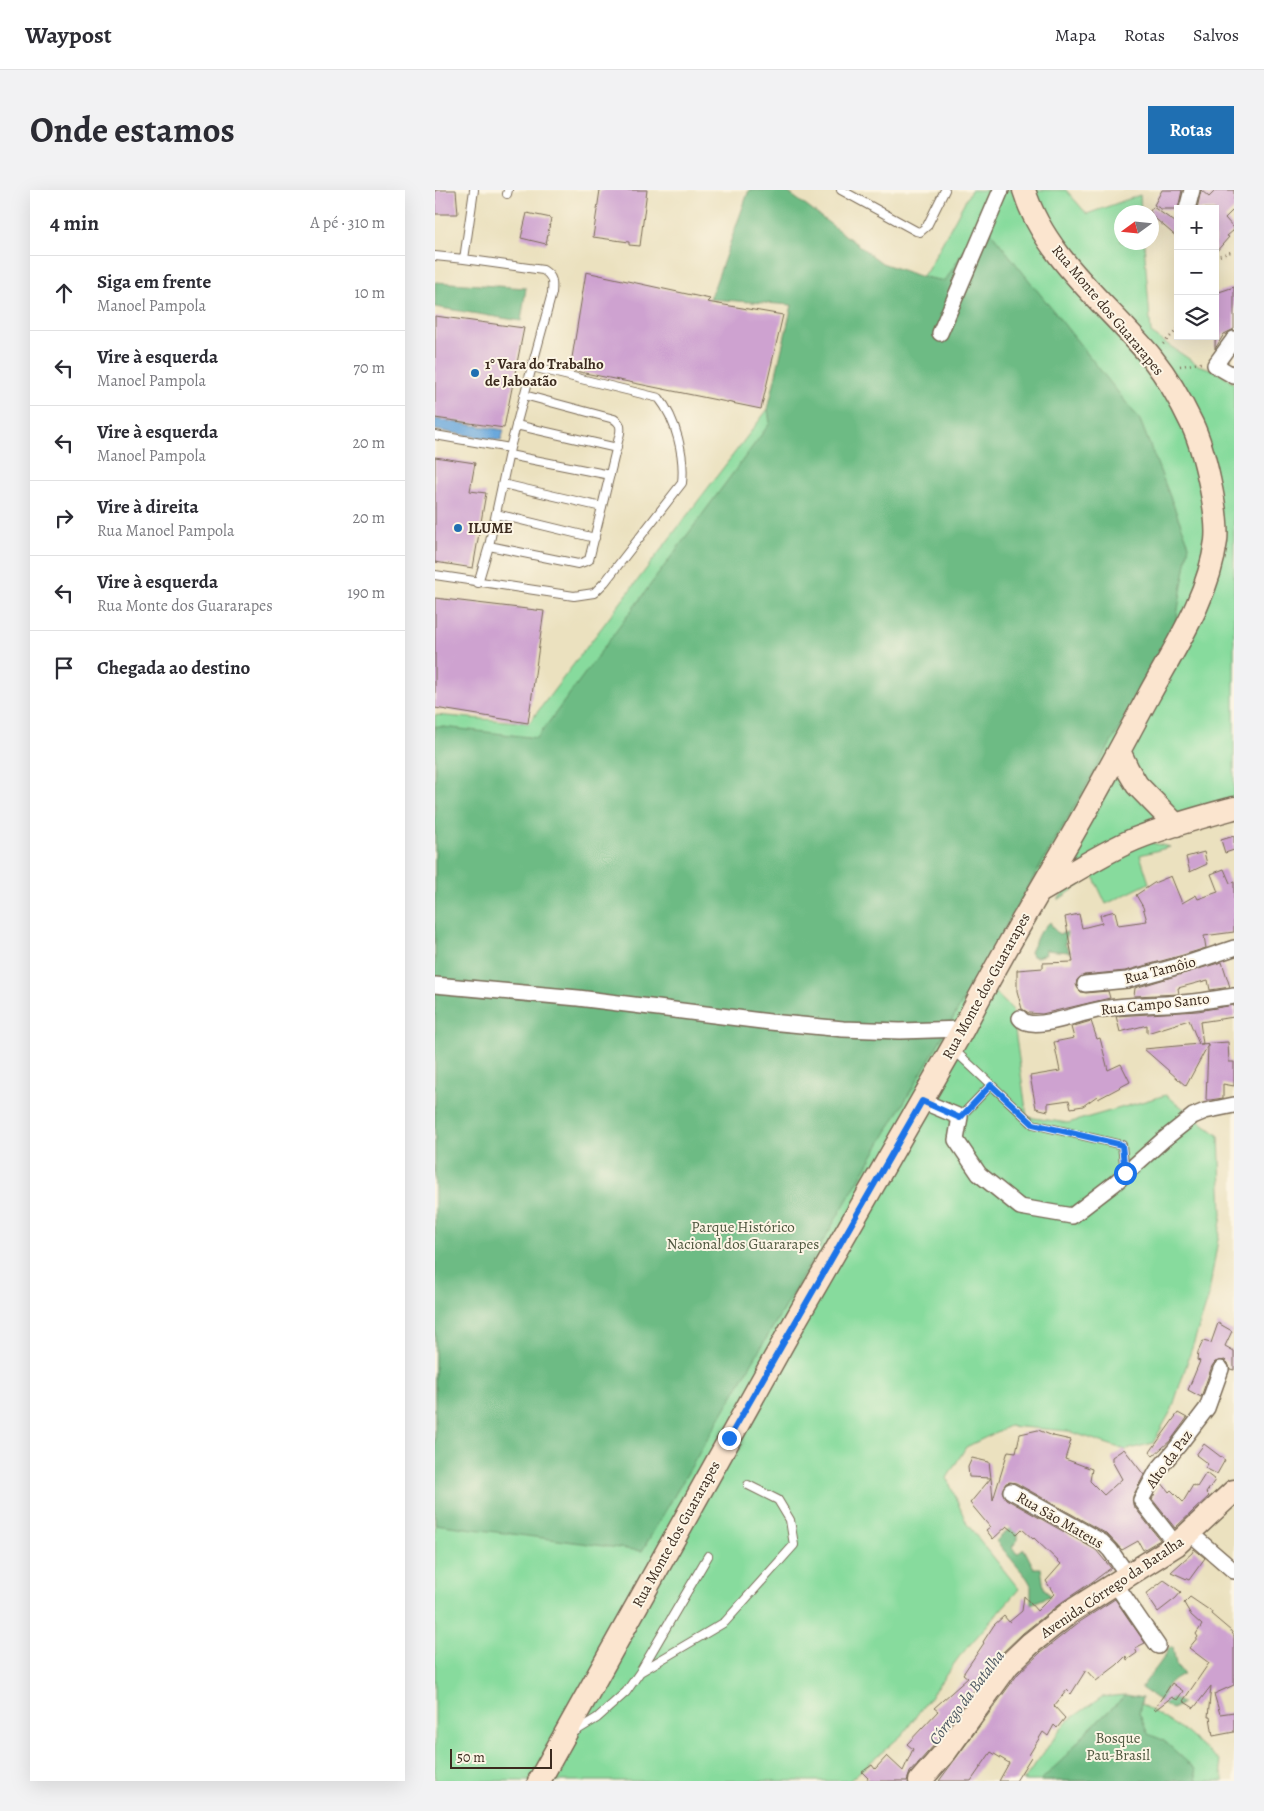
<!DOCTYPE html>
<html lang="pt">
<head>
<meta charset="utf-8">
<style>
  :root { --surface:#fff; --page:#f2f2f3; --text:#2b2b33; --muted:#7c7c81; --line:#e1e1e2; --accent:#1f6fb2 }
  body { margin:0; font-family:Alegreya,serif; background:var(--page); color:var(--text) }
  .controls { position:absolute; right:15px; top:15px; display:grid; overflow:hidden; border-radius:0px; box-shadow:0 5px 20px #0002 }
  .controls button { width:45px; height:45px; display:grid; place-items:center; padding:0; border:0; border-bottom:1px solid var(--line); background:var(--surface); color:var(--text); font:25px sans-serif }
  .compass { position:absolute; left:679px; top:15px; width:45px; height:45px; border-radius:50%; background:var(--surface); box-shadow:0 5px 20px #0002; rotate:255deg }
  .scale { position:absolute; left:15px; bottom:12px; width:102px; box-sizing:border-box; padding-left:5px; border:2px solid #3b2a1e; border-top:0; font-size:14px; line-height:18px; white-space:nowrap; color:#3b2a1e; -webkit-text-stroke:4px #fcf5e5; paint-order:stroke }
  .stop { position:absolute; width:15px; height:15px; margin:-11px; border:4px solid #1a73e8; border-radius:50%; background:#fff }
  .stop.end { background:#1a73e8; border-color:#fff; box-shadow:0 1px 5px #0008 }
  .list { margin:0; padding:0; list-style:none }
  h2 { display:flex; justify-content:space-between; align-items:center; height:65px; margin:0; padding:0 20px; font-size:21px }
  h2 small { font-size:16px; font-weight:400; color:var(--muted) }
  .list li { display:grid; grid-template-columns:32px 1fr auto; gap:15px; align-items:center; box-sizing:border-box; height:75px; padding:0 20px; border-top:1px solid var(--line) }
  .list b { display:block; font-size:19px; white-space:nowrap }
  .list p { margin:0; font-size:16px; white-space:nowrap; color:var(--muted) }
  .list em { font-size:16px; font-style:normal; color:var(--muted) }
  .icon { flex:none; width:28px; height:28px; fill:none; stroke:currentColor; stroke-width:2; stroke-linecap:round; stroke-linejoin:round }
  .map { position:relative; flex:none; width:799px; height:1591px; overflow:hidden; border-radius:0px }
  header { display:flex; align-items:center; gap:30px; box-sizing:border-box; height:70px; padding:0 25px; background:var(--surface); border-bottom:1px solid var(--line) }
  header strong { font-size:24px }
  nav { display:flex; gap:28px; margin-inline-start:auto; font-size:18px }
  .intro { display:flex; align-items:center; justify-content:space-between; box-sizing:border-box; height:120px; padding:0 30px }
  h1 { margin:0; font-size:35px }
  .button { padding:12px 22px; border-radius:0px; background:var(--accent); color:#fff; font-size:18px; font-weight:700 }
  main { display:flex; gap:30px; padding:0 30px }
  aside { flex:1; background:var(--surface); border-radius:0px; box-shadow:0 5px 20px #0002 }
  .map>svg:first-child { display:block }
</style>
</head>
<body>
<header>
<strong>Waypost</strong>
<nav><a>Mapa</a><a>Rotas</a><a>Salvos</a></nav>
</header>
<div class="intro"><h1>Onde estamos</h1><a class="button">Rotas</a></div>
<main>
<aside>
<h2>4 min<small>A pé · 310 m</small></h2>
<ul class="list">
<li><svg class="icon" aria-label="ahead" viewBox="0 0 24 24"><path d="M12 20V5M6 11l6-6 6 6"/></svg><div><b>Siga em frente</b><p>Manoel Pampola</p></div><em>10 m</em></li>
<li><svg class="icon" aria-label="left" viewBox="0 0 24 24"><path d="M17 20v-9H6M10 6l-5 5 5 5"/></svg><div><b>Vire à esquerda</b><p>Manoel Pampola</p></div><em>70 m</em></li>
<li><svg class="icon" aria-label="left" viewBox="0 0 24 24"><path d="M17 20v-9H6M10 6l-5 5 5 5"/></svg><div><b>Vire à esquerda</b><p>Manoel Pampola</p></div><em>20 m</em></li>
<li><svg class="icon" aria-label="right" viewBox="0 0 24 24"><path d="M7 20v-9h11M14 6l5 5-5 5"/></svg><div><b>Vire à direita</b><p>Rua Manoel Pampola</p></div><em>20 m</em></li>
<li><svg class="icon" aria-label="left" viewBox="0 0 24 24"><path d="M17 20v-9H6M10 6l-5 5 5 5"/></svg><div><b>Vire à esquerda</b><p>Rua Monte dos Guararapes</p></div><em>190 m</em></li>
<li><svg class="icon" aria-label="arrive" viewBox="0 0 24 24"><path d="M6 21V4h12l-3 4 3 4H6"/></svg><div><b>Chegada ao destino</b></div></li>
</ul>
</aside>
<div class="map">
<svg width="799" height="1591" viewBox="0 0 799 1591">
  <rect width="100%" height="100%" fill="#fcf5e5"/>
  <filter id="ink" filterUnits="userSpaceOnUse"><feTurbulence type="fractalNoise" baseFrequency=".02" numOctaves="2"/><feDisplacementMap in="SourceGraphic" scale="10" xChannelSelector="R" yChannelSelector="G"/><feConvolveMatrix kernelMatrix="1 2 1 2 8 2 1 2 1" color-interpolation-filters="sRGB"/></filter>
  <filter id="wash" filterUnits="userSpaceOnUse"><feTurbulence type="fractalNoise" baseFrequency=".0096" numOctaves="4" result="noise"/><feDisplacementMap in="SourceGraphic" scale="20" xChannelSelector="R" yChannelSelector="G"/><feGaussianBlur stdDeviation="1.12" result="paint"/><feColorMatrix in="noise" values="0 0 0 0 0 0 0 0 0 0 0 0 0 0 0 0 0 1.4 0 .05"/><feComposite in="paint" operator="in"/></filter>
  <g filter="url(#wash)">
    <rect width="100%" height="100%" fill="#ebe1bf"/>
    <path fill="#87db9d" stroke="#61825e" d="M536,0H631L652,24L705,5L706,22H686V52L709,53L716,143L763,175L776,179L794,189L799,194V622L713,652L735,657L705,665L714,693L671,714L658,686L623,710L641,680L602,703L553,796L577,819L592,927L633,933L731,905L784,946L787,1025L773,1109L737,1219L718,1253L691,1260L633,1241L574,1236L531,1257L512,1288L532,1334L584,1399L524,1467L468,1544L414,1591H0V525L94,533L333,219L492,81Z
      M691,1505L751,1542L784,1571L789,1591H588L631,1532L667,1507Z"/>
    <path fill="#6dbb84" stroke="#547251" d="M314,0H350L447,73L484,86L510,91L547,31L705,230L754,355L739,443L502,856L207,1361L0,1334V536L102,548L335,233L333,219L357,115L275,109Z
      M0,92L91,98L86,131L0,117Z
      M615,732L618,738L624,744L632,742L630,754L635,762L610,760L611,764L602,767L597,766L595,762L604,743Z
      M575,1338L582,1344V1351L577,1357L582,1364L589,1359L599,1378H606L609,1398L615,1406L596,1414V1395L592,1388L561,1351Z
      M738,1457L741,1474L749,1485C740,1486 731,1494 729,1504L734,1509L737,1507L748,1514L737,1519L706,1498C715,1485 727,1473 734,1458Z
      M691,1505L707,1508L704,1523L713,1544L728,1550L760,1579L762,1591H605L629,1568L652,1541Z"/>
    <path fill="#6aa8dc" stroke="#52697d" d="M0,229L69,240L66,251L0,240Z"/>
    <g id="blocks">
      <path fill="#cea2d0" d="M0,0H21L23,24H0Z
        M165,0H212L205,56L194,55V52L158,47Z
        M727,0H747L743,19H726L719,15Z
        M766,0L774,7L781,0H799V19L790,28L799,38V40L792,46L794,47L780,63V19H762Z
        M718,17L743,34V48L716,25V22H714Z
        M92,23L116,28L111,54L86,48Z
        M151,82L275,109L272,112L348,125L326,219L135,180Z
        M799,97V139L789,144L780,159L781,103Z
        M0,126L89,138L69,238L0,228Z
        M0,267L40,273L35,301L51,303L38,378L0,372Z
        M0,408L109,421L93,533L0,518Z
        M799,646V660L790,663L786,650Z
        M769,662L772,674L755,682L751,667Z
        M789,679L795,693L799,692V742L769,746L771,758L748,765L690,781L649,785L642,790L641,795L646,802L651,803L673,801L675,808L607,824L594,823L587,819L582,801V780L608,778V773L638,772L630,727L644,724L647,738L667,733L665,725L680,721L683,735L712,731L708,717L701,705L719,693L736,686L747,713L761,705L763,709L783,702L776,684Z
        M787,772L795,797L775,800L773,790L743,798L744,804L699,806L700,798Z
        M799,815V827L765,832L768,854H765L793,852L794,872H799V896L788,894V908L775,910H771L773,855L751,896L709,859L764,854L754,830L712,843V835L685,842L681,826L763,821Z
        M656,831L662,849L665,848L673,880L686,874L695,892L663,909L662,906L648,916L636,918L634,910L613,913V921L601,918L595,886L625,881L619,852L639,848L636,837Z
        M783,1133L797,1141L790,1156L799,1161V1180L795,1179L793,1173L790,1170L780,1172L777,1176L766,1207L753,1200L765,1171L762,1170L763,1162L768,1151L776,1153Z
        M743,1223L752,1228L736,1250L718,1266L715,1262Z
        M603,1240L618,1246L636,1250L630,1269L657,1279L655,1291L669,1305L687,1289L677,1271V1267L689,1259L709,1285L698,1306V1315L725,1350L708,1360L703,1351L687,1360L672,1344L581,1293L575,1292L571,1293L567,1301L571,1309L661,1360L676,1378L657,1392L627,1412L588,1443L564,1466L501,1553L475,1582L472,1591H431L433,1588L427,1582L437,1575L440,1579L452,1566L468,1581L478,1559L472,1554L503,1521L499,1518L533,1488L528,1484L549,1453L548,1452L559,1435L569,1426L574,1432L587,1421L589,1406L602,1421L619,1404L611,1391L626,1374L599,1348L598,1349L587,1339L582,1344L572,1336L558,1349L551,1340L555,1337L535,1313L556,1288L558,1310L573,1261L581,1262L585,1244Z
        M769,1254L790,1270L782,1284L770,1278L773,1274L761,1265Z
        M537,1268L554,1272L556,1288L534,1287L533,1277Z
        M771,1283L780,1290L771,1303L774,1306L740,1338L717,1309L726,1292L734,1302L736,1300L748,1312L758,1295L762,1297Z
        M759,1359L770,1368L754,1390L736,1382L757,1363Z
        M729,1390L746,1402L741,1408L723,1422L711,1404Z
        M755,1407L777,1422L776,1424L796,1441L799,1446V1495L779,1504L785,1524L799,1522V1542L778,1546L775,1527H773L776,1496L759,1518L748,1511L774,1473L754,1458L763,1447L761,1444L767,1435L756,1425L749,1413Z
        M680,1409L710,1453L700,1458L702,1463L692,1470L691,1466L682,1475L661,1491L651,1480L636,1504L632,1500L619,1516L630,1528L622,1538L619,1535L613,1546L608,1542L594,1565L596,1567L581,1591H564L574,1573L556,1562L536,1591H504L583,1484L605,1463L643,1433Z
        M737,1493L748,1501L742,1510L737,1507L720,1520L719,1519Z"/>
    </g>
  </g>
  <g filter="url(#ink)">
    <use href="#blocks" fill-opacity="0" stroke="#796a56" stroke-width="1"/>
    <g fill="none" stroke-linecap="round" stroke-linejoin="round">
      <defs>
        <path id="lane" d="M39,0L29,69L108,80C118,86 118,92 117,103L75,258L54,356L43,393
          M406,0L481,41L485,42L492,36L510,0
          M72,4L73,0
          M0,66L29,69
          M81,235L182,258
          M0,245L75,258
          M74,265L175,285
          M68,294L167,317
          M61,324L160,348
          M54,356L143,374L154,370L185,243C186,236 185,233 179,229L89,205
          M0,385L139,406L159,403L170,392L247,293C250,266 241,229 224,208L97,177
          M519,860L598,934L687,955L690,983
          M525,927L556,895
          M205,1482L290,1432L359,1355L355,1330L343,1310L313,1295
          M139,1542L162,1528L191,1502L205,1482L273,1366"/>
        <path id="street" d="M752,19L757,0
          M505,143L566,0
          M799,149L780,175L799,186
          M650,794L692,790L751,774L799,758
          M0,795L143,808L335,832L408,839L465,841L528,839
          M585,828C595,842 640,825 654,822C688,813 723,816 757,812C771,811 785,808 799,806
          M487,911L525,927L521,950L544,984L585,1017L637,1026L680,993L728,950L758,926L770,921L799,915
          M576,1301L667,1352L675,1360L692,1384
          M755,1343L799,1381
          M741,1355L706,1310L722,1281L743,1256L772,1218L786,1179
          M679,1392L723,1456"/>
        <path id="secondary" d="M684,561L693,580L702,595L741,635
          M606,701C637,683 667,663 700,649C732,636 766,627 799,618
          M104,1591L362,1128L528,839C561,774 598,712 635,649C662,602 688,554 714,505C740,457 774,407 781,351C784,324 769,259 757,234C746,211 733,188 717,168C674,116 609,67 589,0
          M485,1591L511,1561L573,1475L596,1453L635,1422L741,1355L799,1301"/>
      </defs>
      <use href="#lane" stroke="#796a56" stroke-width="10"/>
      <use href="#street" stroke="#796a56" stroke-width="18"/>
      <use href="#secondary" stroke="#796a56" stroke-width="25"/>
      <path stroke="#796a56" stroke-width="2.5" stroke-dasharray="1 4" stroke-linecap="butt" d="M780,67L799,61
        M728,154L743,139
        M745,176L766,173"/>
      <use href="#lane" stroke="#fff" stroke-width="8"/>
      <use href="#street" stroke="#fff" stroke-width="15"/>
      <use href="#secondary" stroke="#fbe5cf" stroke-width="22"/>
    </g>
  </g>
  <g fill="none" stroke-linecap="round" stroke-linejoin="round" filter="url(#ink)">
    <path stroke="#1a73e8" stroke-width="6" d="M294,1248L487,911L525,928L556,895L598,934L687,955L690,983"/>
  </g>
  <g fill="#1f6fb2" stroke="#fcf5e5" stroke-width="2">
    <circle cx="40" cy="183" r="5"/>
    <circle cx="23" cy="338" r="5"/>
  </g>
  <g text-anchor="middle" stroke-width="4" stroke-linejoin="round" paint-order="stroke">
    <g font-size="15" fill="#3b2a1e" stroke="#fcf5e5">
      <text transform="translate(673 120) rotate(50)" y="5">Rua Monte dos Guararapes</text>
      <text transform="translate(725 780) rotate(-14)" y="5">Rua Tamôio</text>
      <text transform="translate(551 796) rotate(-61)" y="5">Rua Monte dos Guararapes</text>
      <text transform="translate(720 814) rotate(-6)" y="5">Rua Campo Santo</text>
      <text transform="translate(734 1269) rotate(-54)" y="5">Alto da Paz</text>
      <text transform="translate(625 1330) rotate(30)" y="5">Rua São Mateus</text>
      <text transform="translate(241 1344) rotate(-61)" y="5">Rua Monte dos Guararapes</text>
      <text transform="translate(677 1397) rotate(-34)" y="5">Avenida Córrego da Batalha</text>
    </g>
    <g font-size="15" font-weight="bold" fill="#3b2a1e" stroke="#fcf5e5" text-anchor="start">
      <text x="50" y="179">1° Vara do Trabalho<tspan x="50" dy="17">de Jaboatão</tspan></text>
      <text x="33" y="343">ILUME</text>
    </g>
    <g font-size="15" fill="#4e563e" stroke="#fcf5e5">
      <text x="308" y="1042">Parque Histórico<tspan x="308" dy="17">Nacional dos Guararapes</tspan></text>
      <text x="683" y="1553">Bosque<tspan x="683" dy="17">Pau-Brasil</tspan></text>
    </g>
    <g font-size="16" font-style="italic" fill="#4b5660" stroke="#fcf5e5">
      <text transform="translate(531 1507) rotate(-53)" y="6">Córrego da Batalha</text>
    </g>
  </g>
</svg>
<div class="controls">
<button>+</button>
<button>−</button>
<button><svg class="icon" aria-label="layers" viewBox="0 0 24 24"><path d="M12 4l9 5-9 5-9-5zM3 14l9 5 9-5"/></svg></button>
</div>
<svg class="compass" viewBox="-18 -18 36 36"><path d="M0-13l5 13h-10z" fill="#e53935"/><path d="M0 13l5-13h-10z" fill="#7c7c81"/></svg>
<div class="scale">50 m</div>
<div class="stop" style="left:690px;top:983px"></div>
<div class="stop end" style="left:294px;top:1248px"></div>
</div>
</main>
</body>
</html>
